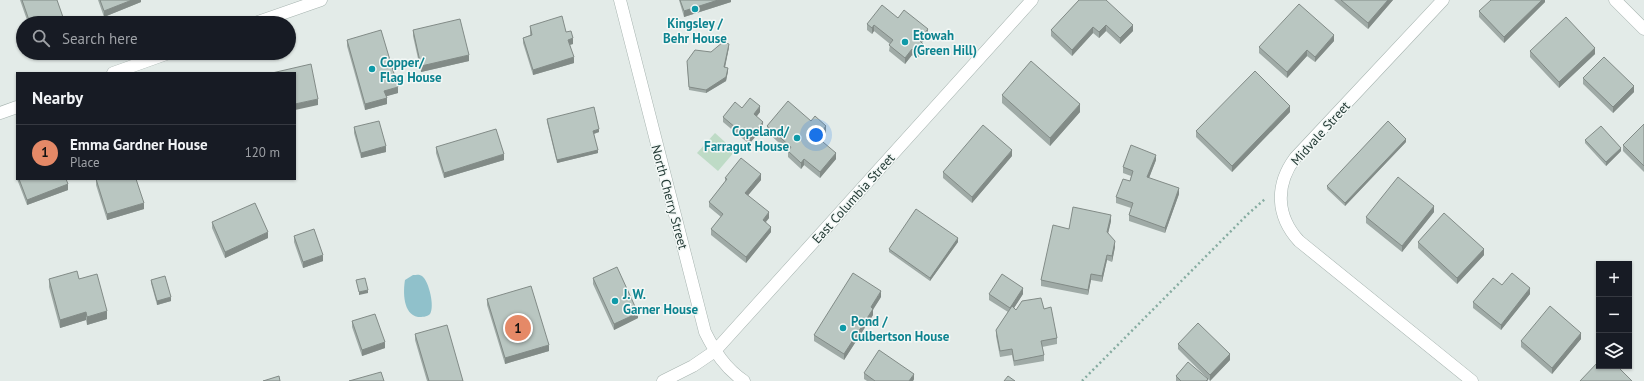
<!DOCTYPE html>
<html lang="en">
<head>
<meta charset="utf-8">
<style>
  :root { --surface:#171b24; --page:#20242c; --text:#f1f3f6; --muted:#9ea1a6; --line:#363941; --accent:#e58967 }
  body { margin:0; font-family:"PT Sans",sans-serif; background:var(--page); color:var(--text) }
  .controls { position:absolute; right:12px; bottom:12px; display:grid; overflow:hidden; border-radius:0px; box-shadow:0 1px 3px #0004 }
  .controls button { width:36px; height:36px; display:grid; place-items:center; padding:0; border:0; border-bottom:1px solid var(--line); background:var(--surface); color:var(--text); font:20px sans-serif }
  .you { position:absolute; left:816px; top:135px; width:14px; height:14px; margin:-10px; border:3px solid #fff; border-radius:50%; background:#1a73e8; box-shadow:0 0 0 6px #1a73e833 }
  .badge { display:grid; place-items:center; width:26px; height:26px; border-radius:50%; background:var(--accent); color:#111; font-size:13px; font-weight:700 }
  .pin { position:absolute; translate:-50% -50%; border:2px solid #fff; box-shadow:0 1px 4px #0006 }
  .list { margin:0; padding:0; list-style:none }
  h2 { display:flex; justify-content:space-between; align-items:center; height:52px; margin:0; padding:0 16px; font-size:17px }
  h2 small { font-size:13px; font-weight:400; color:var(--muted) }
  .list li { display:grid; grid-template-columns:26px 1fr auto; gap:12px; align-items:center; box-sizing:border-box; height:56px; padding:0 16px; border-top:1px solid var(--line) }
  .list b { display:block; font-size:15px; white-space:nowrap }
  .list p { margin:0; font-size:13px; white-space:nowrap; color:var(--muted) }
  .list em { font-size:13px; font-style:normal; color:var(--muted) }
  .icon { flex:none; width:22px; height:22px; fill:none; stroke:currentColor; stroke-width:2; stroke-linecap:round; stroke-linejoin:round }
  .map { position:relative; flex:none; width:1644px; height:381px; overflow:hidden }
  .search { position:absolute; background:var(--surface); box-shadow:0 1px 3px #0004; left:16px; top:16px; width:280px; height:44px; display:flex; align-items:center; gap:10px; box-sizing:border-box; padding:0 14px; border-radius:22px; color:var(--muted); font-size:15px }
  .panel { position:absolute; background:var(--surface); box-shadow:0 1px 3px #0004; left:16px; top:72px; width:280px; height:108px; border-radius:0px }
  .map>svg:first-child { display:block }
</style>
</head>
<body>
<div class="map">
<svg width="1644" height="381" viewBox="0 0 1644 381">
  <rect width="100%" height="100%" fill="#e3ebe8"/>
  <path fill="#bedbc6" d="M715,133L735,151L718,171L697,153Z"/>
  <path fill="#90c1cb" d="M413,275C416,275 419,274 422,276C429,281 435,307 430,314C427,317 422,317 418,317C403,314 403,292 405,280Z"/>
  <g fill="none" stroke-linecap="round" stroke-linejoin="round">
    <defs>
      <path id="minor" d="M620,0L705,332C715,352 725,368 744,381
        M1443,0L1295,158C1275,185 1276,216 1299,241L1472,381
        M1615,0L1644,29
        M255,23L321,0
        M113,73L169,53
        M0,113L17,107
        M663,381L693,366L715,351L1032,0"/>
    </defs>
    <use href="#minor" stroke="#a6b3af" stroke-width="13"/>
    <path stroke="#86aca1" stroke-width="2.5" stroke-dasharray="2 3" stroke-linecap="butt" d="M1082,381L1248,214L1265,199"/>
    <use href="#minor" stroke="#fff" stroke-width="12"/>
  </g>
  <path fill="#9faaa6" d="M20,0H57L64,23H28Z
    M98,0H141V2L104,17Z
    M679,0H731V2L684,17Z
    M1079,0L1133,31L1120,44L1106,31L1099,38L1093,33L1072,56L1051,36V30Z
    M1334,0H1393L1368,29Z
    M1545,0V2L1504,43L1479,17V11Z
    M898,18L928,35L922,43L923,50L917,59L912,55L905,64L889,51L890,44L874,31L872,34L867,30V24Z
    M530,26L566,32L573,44L570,45L574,63L533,75L523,43V38L530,35Z
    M413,30L469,61L421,72L413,36Z
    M347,40L398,93L386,96L387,104L365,110L347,46Z
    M1334,41L1315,62L1307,56L1287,78L1259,53V47Z
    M729,47L725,68L728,71L726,81L706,93L689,90L687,64L711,52Z
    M1530,51L1595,54L1559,88L1530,57Z
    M1583,78L1634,92L1613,113L1583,84Z
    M1002,95L1080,112L1050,146L1002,103Z
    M742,108L760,112L756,117L763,128L749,144L723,122V117Z
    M1290,112L1232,172L1196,137V131Z
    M547,119L599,132L594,134L598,153L557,163L547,122Z
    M811,121L826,132L820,140L836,159L820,178L804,165L801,169L788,157V151L767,132V126Z
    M1644,124V172L1623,151V145Z
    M354,127L386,152L361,158L354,133Z
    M1585,140L1621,151L1606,166L1585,143Z
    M1406,142L1345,206L1327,189V186Z
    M436,147L504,160L444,178L436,153Z
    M1012,156L972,203L943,178V172Z
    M1156,160L1149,178L1179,194L1165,233L1129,221V215L1131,208L1116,203V197L1130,181L1131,176L1123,173V167Z
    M725,178L761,180L748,195L769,218L766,222L771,232L746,263L711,235V229L721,217L709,207V202L725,182Z
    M17,179H66L68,190L27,205Z
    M96,179L144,209L107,220L96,185Z
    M1434,212L1402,252L1366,223V217Z
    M1111,221L1108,233L1115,247L1112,262L1107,260L1102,282L1091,280L1088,295L1041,286V280L1069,229Z
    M212,222L268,238L225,258L212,228Z
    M294,236L323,261L303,268L294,242Z
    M958,242L930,281L889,252V249Z
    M1418,242L1484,255L1457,284L1418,248Z
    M593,278L638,318L614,330L593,284Z
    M49,279H79L107,319L87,325L86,320L60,328L49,287Z
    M151,280L171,301L157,305L151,283Z
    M1502,285L1530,294L1501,330L1473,308V302Z
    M989,294H1023L1014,308L1016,310L1044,309L1057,338V344L1042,347L1044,355V361L1014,366L1012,355L1000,357L996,336V330L1008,312L989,300Z
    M881,297L873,309V315L844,360L814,341V335Z
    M487,299L549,351L505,364L487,305Z
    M352,321L385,348L362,356L352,327Z
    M415,334L463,381H427L415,340Z
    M1581,339L1552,374L1521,347V341Z
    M1178,344L1230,360L1210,381L1208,379V381H1176V376L1207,378L1178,349Z
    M864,373L914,379L913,381H867L864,379Z"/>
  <path fill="#828b87" d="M132,0H141V2L104,17V11Z
    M718,0H731V2L684,17V11Z
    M1388,0H1393L1368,29V23Z
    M1542,0H1545V2L1504,43V37Z
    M64,20V23H54Z
    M874,25V31L872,34V28Z
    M1106,25V31L1099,38V32Z
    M1133,25V31L1120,44V38Z
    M1093,27V33L1072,56V50Z
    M928,29V35L919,46V40Z
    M1334,35V41L1315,62V57Z
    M573,38V44L568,45V40Z
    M729,44V47L724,71V67Z
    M923,44V50L917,59V53Z
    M1595,48V54L1559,88V82Z
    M912,49V55L905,64V58Z
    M1307,50V56L1287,78V72Z
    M469,55V61L421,72V66Z
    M574,57V63L533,75V70Z
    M728,68V71L726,81L706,93V90Z
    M1634,86V92L1613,113V107Z
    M398,87V93L384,97V91Z
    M387,98V104L365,110V104Z
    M318,99V105L295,110V104Z
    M1080,104V112L1050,146V138Z
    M760,106V112L754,120V114Z
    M1290,106V112L1232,172V166Z
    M763,122V128L749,144V139Z
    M826,126V132L817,143V137Z
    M599,129V132L593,134V131Z
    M1406,139V142L1345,206V203Z
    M386,146V152L361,158V153Z
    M1621,148V151L1606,166V162Z
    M598,150V153L557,163V160Z
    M1012,150V156L972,203V197Z
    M836,153V159L820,178V172Z
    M504,154V160L444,178V173Z
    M1156,155V160L1147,183V177Z
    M804,159V165L801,169V163Z
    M761,174V180L745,199V193Z
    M68,184V190L27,205V200Z
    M1179,188V194L1165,233V228Z
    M144,203V209L107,220V214Z
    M1434,206V212L1402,252V246Z
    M769,212V218L763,225V220Z
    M1111,215V221L1107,238V232Z
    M771,227V232L746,263V257Z
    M268,232V238L225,258V252Z
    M958,238V242L930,281V278Z
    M1115,241V247L1112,262V256Z
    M1484,249V255L1457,284V278Z
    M323,255V261L303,268V262Z
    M1107,255V260L1102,282V276Z
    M1091,274V280L1088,295V290Z
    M1023,288V294L1010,314V308Z
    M1530,288V294L1501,330V325Z
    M368,290V293L359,295V292Z
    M881,291V297L871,313V307Z
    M171,297V301L157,305V301Z
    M873,309V315L844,360V354Z
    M107,311V319L87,325V317Z
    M86,312V320L60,328V320Z
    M638,313V318L614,330V324Z
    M1581,333V339L1552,374V368Z
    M385,342V348L362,356V350Z
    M549,345V351L505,364V358Z
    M1230,354V360L1210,381V375Z
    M914,374V379L913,381H909Z"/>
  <path fill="#b9c6c1" stroke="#828b87" d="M22,0H57L64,20L54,23H30Z
    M100,0H132L104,11Z
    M680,0H718L684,11Z
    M1079,0H1106L1133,25L1120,38L1106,25L1099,32L1093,27L1072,50L1051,30Z
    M1341,0H1388L1368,23Z
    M1491,0H1542L1504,37L1479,11Z
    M1299,4L1334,35L1315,57L1307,50L1287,72L1259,47Z
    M882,5L898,18L904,10L928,29L919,40L923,44L917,53L912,49L905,58L889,45L893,40L874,25L872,28L867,24Z
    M562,16L566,32L571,31L573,38L568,40L574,57L533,70L523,38L532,35L530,26Z
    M1566,17L1595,48L1559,82L1530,51Z
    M460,19L469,55L421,66L413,30Z
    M381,30L398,87L384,91L387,98L365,104L347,40Z
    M723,42L729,44L724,67L728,68L726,77L706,90L689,87L687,61L695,50L711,52Z
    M1604,57L1634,86L1613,107L1583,78Z
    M1031,61L1080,104L1050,138L1002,95Z
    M311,64L318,99L295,104V73H272Z
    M1255,71L1290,106L1232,166L1196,131Z
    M750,98L760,106L754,114L763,122L749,139L723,117L735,102L742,108Z
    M788,101L811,121L815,116L826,126L817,137L836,153L820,172L804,159L801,163L788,151L791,147L767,126Z
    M594,107L599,129L593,131L598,150L557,160L547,119Z
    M379,121L386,146L361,153L354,127Z
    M1388,121L1406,139L1345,203L1327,186Z
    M1644,124V166L1623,145Z
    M983,125L1012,150L972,197L943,172Z
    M1601,126L1621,148L1606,162L1585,140Z
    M496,129L504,154L444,173L436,147Z
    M1131,145L1156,155L1147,177L1179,188L1165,228L1129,215L1133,203L1116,197L1123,179L1130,181L1133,171L1123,167Z
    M741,158L761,174L745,193L769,212L763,220L771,227L746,257L711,229L723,214L709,202L727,179L725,178Z
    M1398,177L1434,206L1402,246L1366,217Z
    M19,179H66L68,184L27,200Z
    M96,179H136L144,203L107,214Z
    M255,203L268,232L225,252L212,222Z
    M1073,207L1111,215L1107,232L1115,241L1112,256L1107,255L1102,276L1091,274L1088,290L1041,280L1053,225L1069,229Z
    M916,209L958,238L930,278L889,249Z
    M1444,213L1484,249L1457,278L1418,242Z
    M314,229L323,255L303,262L294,236Z
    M617,267L638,313L614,324L593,278Z
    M77,271L79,279L97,274L107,311L87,317L86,312L60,320L49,279Z
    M853,273L881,291L871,307L873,309L844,354L814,335Z
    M1512,273L1530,288L1501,325L1473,302L1493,278L1502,285Z
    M1002,274L1023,288L1010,308L989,294Z
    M165,276L171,297L157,301L151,280Z
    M365,278L368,290L359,292L356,280Z
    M531,286L549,345L505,358L487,299Z
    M1041,298L1044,309L1051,307L1057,338L1041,341L1044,355L1014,361L1012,349L1000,351L996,330L1012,306L1016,310L1022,301Z
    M1550,306L1581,333L1552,368L1521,341Z
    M375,314L385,342L362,350L352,321Z
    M1198,323L1230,354L1210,375L1178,344Z
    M447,325L463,381H429L415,334Z
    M879,350L914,374L909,381H875L864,373Z
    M1599,361V366H1617L1632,381H1580Z
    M1188,362L1208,379L1206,381H1181L1176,376Z
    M381,372L384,381H349Z
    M279,376L280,381H263Z
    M1008,376L1015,381H1004Z"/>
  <g fill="#0f9aa8" stroke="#f3f8f6" stroke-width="1.5">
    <circle cx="695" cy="9" r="4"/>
    <circle cx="905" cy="42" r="4"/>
    <circle cx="372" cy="69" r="4"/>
    <circle cx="797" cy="138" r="4"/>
    <circle cx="615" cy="301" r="4"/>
    <circle cx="843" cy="328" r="4"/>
  </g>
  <g text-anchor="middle" stroke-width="3" stroke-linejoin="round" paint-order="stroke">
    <g font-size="13" font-weight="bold" fill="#0d838f" stroke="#f3f8f6" text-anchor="start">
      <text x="695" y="28" text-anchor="middle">Kingsley /<tspan x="695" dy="15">Behr House</tspan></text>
      <text x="913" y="40">Etowah<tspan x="913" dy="15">(Green Hill)</tspan></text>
      <text x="380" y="67">Copper/<tspan x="380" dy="15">Flag House</tspan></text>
      <text x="789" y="136" text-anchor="end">Copeland/<tspan x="789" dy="15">Farragut House</tspan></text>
      <text x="623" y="299">J. W.<tspan x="623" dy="15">Garner House</tspan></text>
      <text x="851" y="326">Pond /<tspan x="851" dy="15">Culbertson House</tspan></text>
    </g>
    <g font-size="13" fill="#243b36" stroke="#f3f8f6">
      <text transform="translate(1320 133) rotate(-48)" y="5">Midvale Street</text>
      <text transform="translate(670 197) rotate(75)" y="5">North Cherry Street</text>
      <text transform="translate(853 198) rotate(-48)" y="5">East Columbia Street</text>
    </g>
  </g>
</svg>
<div class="controls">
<button>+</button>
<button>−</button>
<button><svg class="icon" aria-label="layers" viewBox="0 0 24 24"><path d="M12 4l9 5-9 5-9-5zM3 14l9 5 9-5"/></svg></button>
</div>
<div class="you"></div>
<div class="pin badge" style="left:518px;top:328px">1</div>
<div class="search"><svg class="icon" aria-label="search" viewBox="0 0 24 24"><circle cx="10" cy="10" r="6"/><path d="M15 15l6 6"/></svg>Search here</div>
<section class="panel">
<h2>Nearby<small></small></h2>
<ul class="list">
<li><span class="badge">1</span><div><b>Emma Gardner House</b><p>Place</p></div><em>120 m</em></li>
</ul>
</section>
</div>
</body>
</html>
